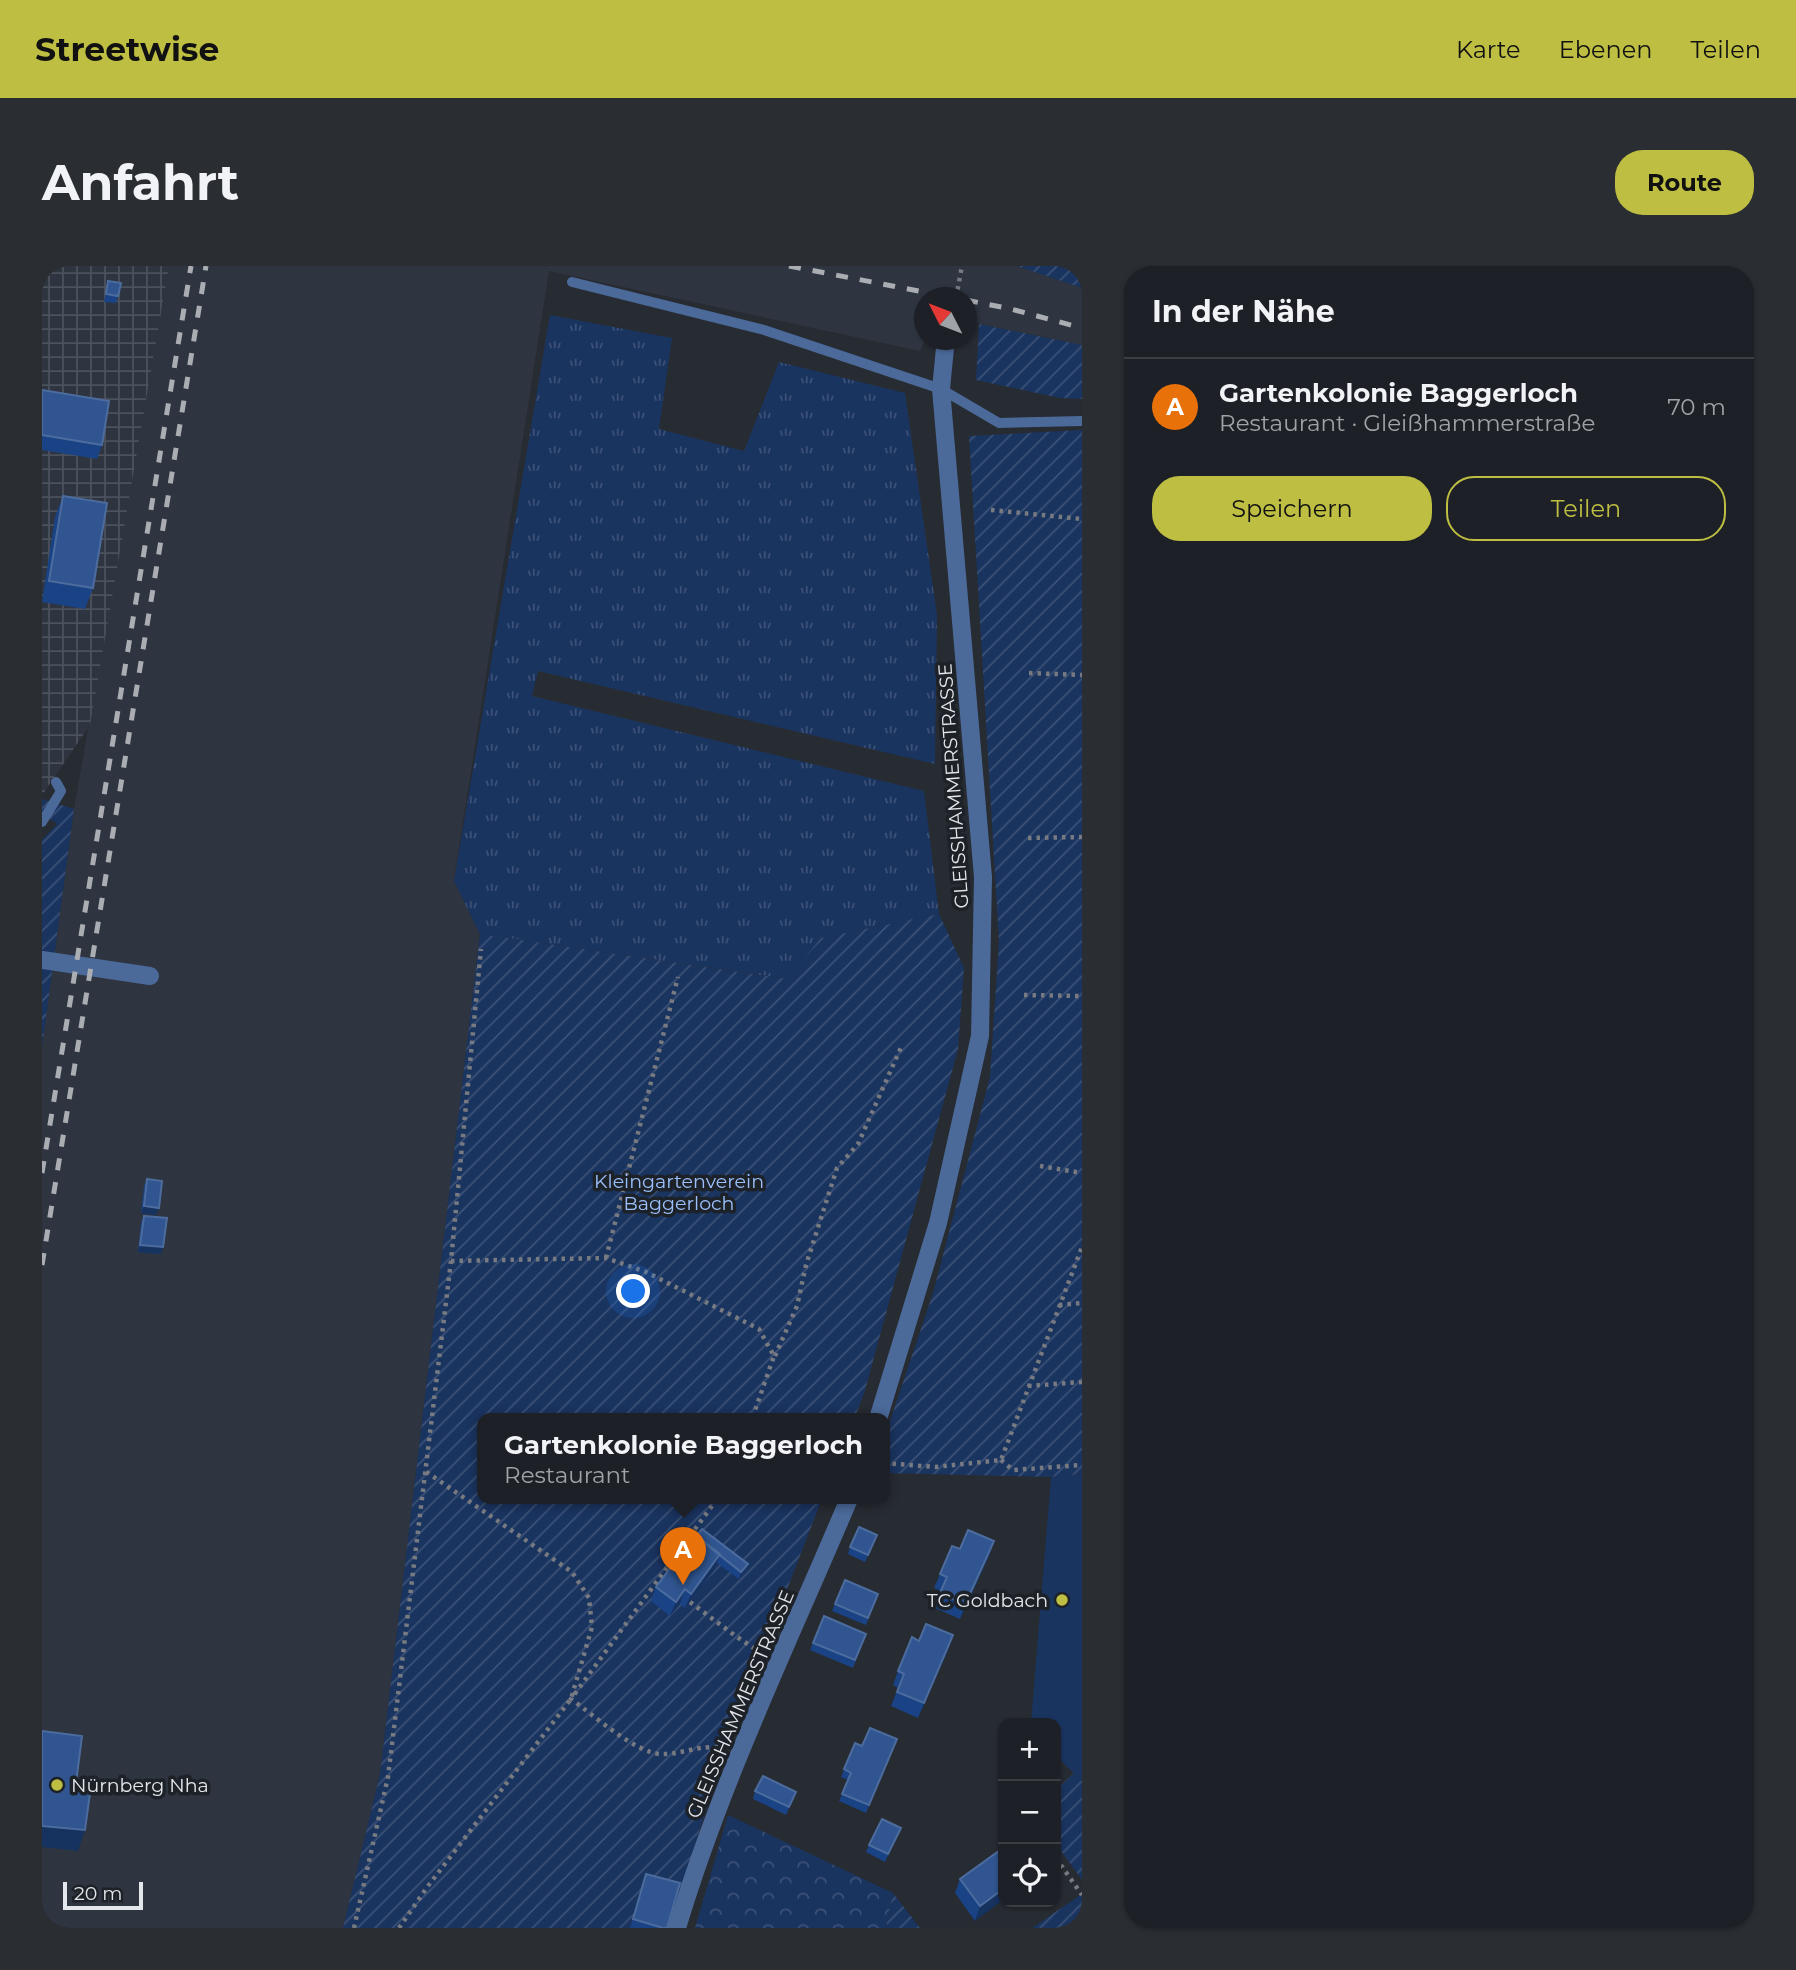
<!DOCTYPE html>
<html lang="de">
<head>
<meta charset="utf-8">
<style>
  :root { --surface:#1d2026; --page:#2a2d32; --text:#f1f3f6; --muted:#a0a3a7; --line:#3b3e43; --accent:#bebf42 }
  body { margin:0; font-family:Montserrat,sans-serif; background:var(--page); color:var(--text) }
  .controls { position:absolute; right:21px; bottom:21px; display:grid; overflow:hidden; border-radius:14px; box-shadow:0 2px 5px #0004 }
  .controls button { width:63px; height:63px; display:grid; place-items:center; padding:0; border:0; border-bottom:2px solid var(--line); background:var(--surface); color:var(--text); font:35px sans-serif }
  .compass { position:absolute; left:872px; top:21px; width:63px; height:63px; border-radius:50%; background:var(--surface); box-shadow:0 2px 5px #0004; rotate:312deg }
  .scale { position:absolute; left:21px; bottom:18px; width:80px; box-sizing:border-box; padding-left:7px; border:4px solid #e3e6ea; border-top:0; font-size:19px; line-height:24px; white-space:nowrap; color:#e3e6ea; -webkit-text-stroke:5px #1d2128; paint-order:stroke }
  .you { position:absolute; left:592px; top:1026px; width:24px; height:24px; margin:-18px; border:5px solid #fff; border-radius:50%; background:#1a73e8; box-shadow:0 0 0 10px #1a73e833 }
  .badge { display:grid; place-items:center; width:46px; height:46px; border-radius:50%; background:var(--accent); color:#fff; font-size:23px; font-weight:700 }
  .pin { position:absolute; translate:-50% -58px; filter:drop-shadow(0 2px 4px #0008) }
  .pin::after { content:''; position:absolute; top:37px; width:24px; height:21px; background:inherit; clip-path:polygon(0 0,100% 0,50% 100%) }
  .popup { position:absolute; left:435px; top:1147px; width:413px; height:91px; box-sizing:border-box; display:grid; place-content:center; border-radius:14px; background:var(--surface); filter:drop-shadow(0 2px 5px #0005); font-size:23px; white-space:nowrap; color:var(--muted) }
  .popup b { font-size:26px; color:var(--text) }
  .popup::after { content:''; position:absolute; left:50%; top:100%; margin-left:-14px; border:14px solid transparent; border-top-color:var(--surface) }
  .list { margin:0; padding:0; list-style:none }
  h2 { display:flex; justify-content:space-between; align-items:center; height:91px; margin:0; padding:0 28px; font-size:30px }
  h2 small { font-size:23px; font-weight:400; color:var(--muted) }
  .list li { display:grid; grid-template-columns:46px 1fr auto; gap:21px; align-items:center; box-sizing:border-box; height:98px; padding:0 28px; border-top:2px solid var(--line) }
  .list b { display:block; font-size:26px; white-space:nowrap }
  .list p { margin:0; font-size:23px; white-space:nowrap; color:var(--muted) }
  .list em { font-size:23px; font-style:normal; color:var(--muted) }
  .actions { display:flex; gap:14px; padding:21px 28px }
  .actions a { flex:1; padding:16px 0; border:2px solid var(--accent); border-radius:28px; text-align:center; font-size:24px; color:var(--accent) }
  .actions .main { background:var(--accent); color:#111 }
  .icon { flex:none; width:38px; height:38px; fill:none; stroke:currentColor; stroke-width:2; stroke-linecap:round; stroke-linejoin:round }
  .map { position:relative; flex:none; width:1040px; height:1662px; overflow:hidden; border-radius:28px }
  header { display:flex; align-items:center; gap:42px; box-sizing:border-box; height:98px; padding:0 35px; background:var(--accent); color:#111 }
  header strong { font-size:33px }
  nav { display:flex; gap:38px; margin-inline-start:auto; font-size:24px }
  .intro { display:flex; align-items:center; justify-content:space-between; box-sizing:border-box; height:168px; padding:0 42px }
  h1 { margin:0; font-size:49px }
  .button { padding:18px 32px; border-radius:28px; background:var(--accent); color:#111; font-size:24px; font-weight:700 }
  main { display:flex; gap:42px; padding:0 42px }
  aside { flex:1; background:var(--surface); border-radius:28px; box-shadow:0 2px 5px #0004 }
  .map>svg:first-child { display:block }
</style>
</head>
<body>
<header>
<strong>Streetwise</strong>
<nav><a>Karte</a><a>Ebenen</a><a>Teilen</a></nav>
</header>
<div class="intro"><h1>Anfahrt</h1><a class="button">Route</a></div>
<main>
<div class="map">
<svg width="1040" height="1662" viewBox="0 0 1040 1662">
  <defs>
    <pattern id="industrial-grid" width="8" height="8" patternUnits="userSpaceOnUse" patternTransform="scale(1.75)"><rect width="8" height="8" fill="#2e3541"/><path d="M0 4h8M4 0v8" fill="none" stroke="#4c525d"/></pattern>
    <pattern id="grass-tufts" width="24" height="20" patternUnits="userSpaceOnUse" patternTransform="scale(1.75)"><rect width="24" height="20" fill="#1a3460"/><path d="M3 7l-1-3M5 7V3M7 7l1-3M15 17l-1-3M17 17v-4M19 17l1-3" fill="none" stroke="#3b5177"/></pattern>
    <pattern id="forest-crowns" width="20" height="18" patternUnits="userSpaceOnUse" patternTransform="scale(1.75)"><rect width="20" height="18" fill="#1a3460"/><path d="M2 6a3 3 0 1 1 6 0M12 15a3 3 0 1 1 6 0" fill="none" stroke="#3b5177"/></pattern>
    <pattern id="garden-furrows" width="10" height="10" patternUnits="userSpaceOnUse" patternTransform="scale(1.75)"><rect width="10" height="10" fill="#1a3460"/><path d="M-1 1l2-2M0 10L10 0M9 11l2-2" fill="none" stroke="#3b5177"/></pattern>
  </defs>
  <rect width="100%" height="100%" fill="#272b32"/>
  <path fill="#2e3541" d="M127,0H975L1040,22V79L925,55L924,32H882L883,74L878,85L507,5L412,614L438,668L338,1508L301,1662H0V781L32,543Z"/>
  <path fill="url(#industrial-grid)" d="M0,0H127L48,459L0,529Z"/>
  <path fill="url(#grass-tufts)" d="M508,49L630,72L617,163L702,185L737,96L863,127L895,349L893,498L496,405L490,430L882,525L897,648L780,672L746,713L438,668L412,615Z"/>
  <path fill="url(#forest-crowns)" d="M686,1549L851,1627L844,1662H653Z"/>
  <path fill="url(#garden-furrows)" d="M975,0H1040V22Z
    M937,58L1040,79V133L1018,132L934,114Z
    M1040,164V1208L1009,1211L842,1207V1173L891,1027L948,811L957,676L927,170Z
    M0,533L32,543L0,781V574L15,558L0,547Z
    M897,648L922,702L916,783L822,1128L812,1153H440V1233H780L683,1483L627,1662H301L338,1508L438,668L745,713L779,672Z
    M1032,1507L1040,1515V1614L1014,1578V1524Z
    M851,1627L878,1662H844Z
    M1040,1628V1662H990Z"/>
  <path fill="#1a3460" d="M1040,1208V1515L1014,1490V1457H989L1009,1211Z"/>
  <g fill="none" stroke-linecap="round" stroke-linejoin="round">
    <path stroke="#777a80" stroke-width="4.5" stroke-dasharray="3.5 5" stroke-linecap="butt" d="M914,32L920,0
      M949,244L1040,253
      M987,407L1040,409
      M986,572L1040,571
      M982,729L1040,730
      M998,900L1040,907
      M564,992L636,711
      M409,995L564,992L604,1006L717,1063L732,1090L710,1153
      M1017,1039L1040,1037
      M733,1090L755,1040L764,999L795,902L816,878L860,779
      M986,1120L1040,1116
      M959,1194L971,1204L1040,1199
      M842,1197L893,1201L959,1194L1040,981
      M675,1233L529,1433C550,1448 594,1487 618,1488C639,1489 659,1478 679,1482
      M648,1336L695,1371L718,1386
      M1014,1592L1040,1629
      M312,1662L346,1511L409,995L439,683
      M357,1662L386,1620L529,1433L550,1361L547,1332L530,1306L383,1205"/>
    <path stroke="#4b6999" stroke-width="10" d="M530,16L722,64L899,123L957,157L1040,155
      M0,556L19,525L14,516"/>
    <path stroke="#4b6999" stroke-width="18" d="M0,694L108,710
      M836,1153L896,957L938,770L941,611L899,123L903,82
      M635,1662C679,1515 747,1375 807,1233"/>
    <path stroke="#aaadb2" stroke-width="5" stroke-dasharray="12 12" stroke-linecap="butt" d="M747,0L913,32
      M924,34L969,43L1040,62
      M0,907L149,0
      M0,999L164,0"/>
  </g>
  <path fill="#1a4385" d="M66,15L76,30L74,37L62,36Z
    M0,124L60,179L55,193L0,184Z
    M21,230L51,322L43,343L0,336L13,251Z
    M105,913L114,949L99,947L102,920Z
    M102,950L119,988L96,986L99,957Z
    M653,1269L706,1298L703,1305L697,1313L675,1297L673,1303L643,1342L638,1338L628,1350L609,1335L614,1321Z
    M835,1269L823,1296L806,1288L808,1281Z
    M952,1275L947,1290L918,1353L893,1342L899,1325L892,1322L898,1308L918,1283Z
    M803,1314L836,1328L824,1359L790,1345Z
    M782,1350L824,1368L811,1402L768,1384Z
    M877,1375L906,1384L876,1452L849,1440L856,1422L851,1419L856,1405Z
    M855,1473L824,1547L797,1535L806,1514L799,1511L813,1477L820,1480Z
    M713,1525L751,1533L744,1549L711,1533Z
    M859,1562L843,1596L824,1586L827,1579Z
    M961,1582L933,1655L913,1627L918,1613Z
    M604,1608L625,1662H588Z"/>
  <path fill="#16325f" d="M102,940L117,942L114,949L99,947Z
    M98,979L121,981L119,988L96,986Z
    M952,1275L947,1290L918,1353L923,1339Z
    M678,1288L673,1303L643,1342L649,1328Z
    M706,1298L703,1305L697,1313L699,1306Z
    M643,1323L638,1338L628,1350L634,1336Z
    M911,1369L906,1384L876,1452L882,1437Z
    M0,1560L43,1564L36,1585L0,1581Z
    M961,1623V1634L933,1655L938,1640Z"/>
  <path fill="#305590" stroke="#4c6c9e" stroke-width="2" d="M66,15L79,17L76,30L64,28Z
    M0,124L67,135L60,179L0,169Z
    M21,230L65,237L51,322L7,315Z
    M105,913L120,915L117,942L102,940Z
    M102,950L125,952L121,981L98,979Z
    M817,1261L835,1269L826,1289L808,1281Z
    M660,1263L706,1298L699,1306L654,1270Z
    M926,1264L952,1275L923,1339L898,1327L905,1311L898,1308L910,1280L918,1283Z
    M653,1269L678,1288L649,1328L643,1323L634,1336L614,1321Z
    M803,1314L836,1328L826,1352L793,1338Z
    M782,1350L824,1368L813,1394L771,1377Z
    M884,1358L911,1369L882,1437L855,1426L862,1408L856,1405L870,1371L877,1375Z
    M828,1462L855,1473L827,1539L800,1528L809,1507L802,1503L813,1477L820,1480Z
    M0,1465L40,1470L33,1525L48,1527L43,1564L0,1560Z
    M721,1510L754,1526L747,1541L713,1525Z
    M840,1553L859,1562L846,1588L827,1579Z
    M961,1582V1623L938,1640L918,1613Z
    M604,1608L638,1617L625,1662H621L591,1653Z"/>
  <g fill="#bebf42" stroke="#1d2128" stroke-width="2.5">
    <circle cx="1020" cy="1334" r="7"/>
    <circle cx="15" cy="1519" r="7"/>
  </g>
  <g text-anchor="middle" stroke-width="7" stroke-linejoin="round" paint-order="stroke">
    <g font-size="19" fill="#e3e6ea" stroke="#1d2128">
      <text transform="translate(911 520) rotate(-94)" y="7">GLEISSHAMMERSTRASSE</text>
      <text transform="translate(698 1438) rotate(-67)" y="7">GLEISSHAMMERSTRASSE</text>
    </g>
    <g font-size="19" fill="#9bc0fc" stroke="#1d2128">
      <text x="637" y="922">Kleingartenverein<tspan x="637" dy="22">Baggerloch</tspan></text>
    </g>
    <g font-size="19" fill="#e3e6ea" stroke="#1d2128" text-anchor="end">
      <text x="1006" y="1341">TC Goldbach</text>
      <text x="29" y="1526" text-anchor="start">Nürnberg Nha</text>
    </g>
  </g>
</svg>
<div class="controls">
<button>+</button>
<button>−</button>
<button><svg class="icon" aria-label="locate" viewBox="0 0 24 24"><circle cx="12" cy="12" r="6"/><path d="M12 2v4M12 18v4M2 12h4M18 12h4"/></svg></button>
</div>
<svg class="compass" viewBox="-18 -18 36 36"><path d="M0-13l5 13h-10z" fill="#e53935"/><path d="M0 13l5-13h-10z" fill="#a0a3a7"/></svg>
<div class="scale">20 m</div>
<div class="you"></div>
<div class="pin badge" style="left:641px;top:1319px;background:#e8710a">A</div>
<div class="popup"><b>Gartenkolonie Baggerloch</b>Restaurant</div>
</div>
<aside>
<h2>In der Nähe<small></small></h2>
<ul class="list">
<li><span class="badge" style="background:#e8710a">A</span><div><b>Gartenkolonie Baggerloch</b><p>Restaurant · Gleißhammerstraße</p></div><em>70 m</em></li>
</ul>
<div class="actions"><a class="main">Speichern</a><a>Teilen</a></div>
</aside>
</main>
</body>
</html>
